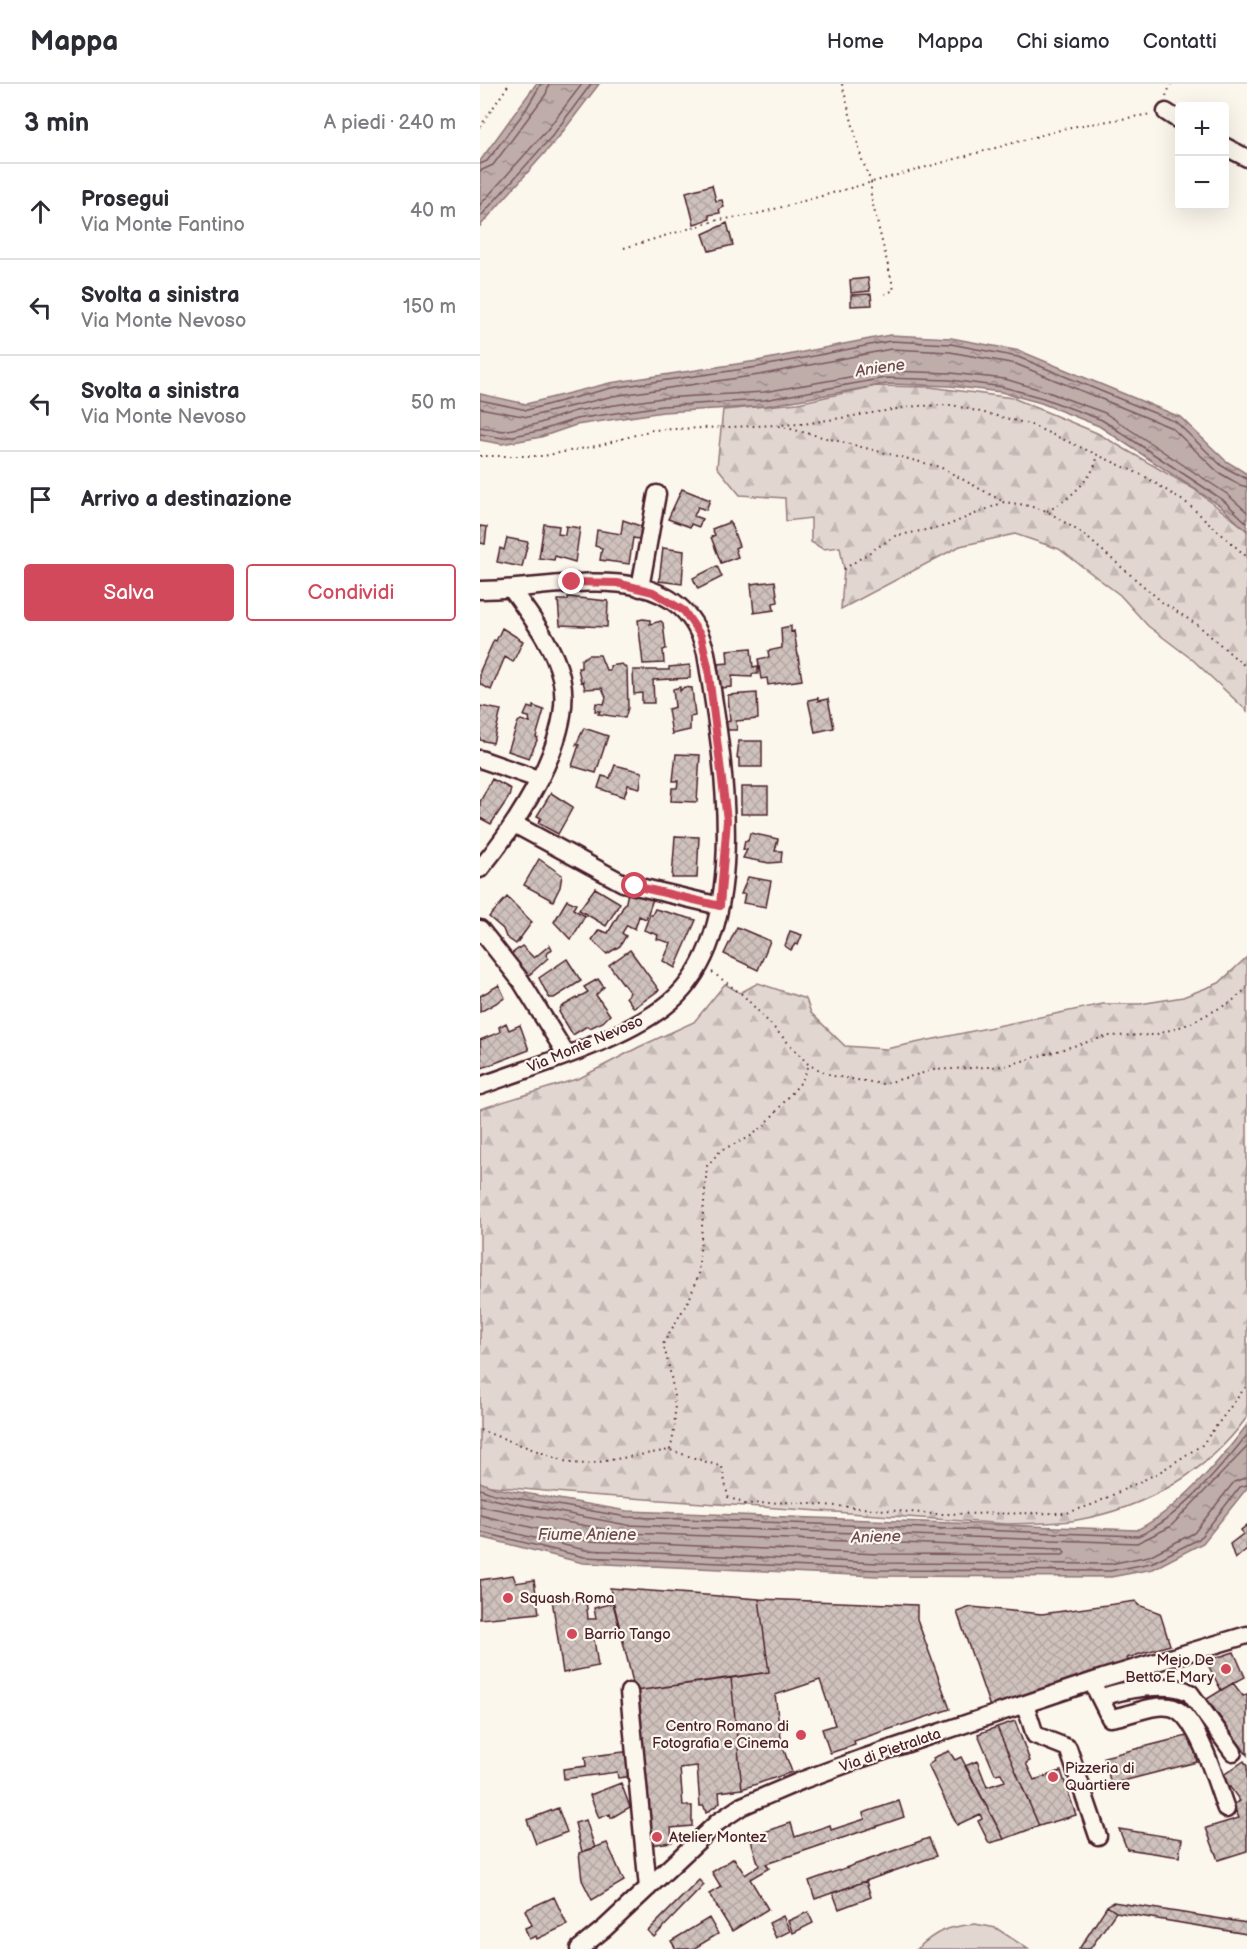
<!DOCTYPE html>
<html lang="it">
<head>
<meta charset="utf-8">
<style>
  :root { --surface:#fff; --page:#f7f7f7; --text:#2b2b33; --muted:#7c7c81; --line:#e1e1e2; --accent:#d1495b }
  body { margin:0; font-family:"Balsamiq Sans",sans-serif; background:var(--page); color:var(--text) }
  .controls { position:absolute; right:18px; top:18px; display:grid; overflow:hidden; border-radius:6px; box-shadow:0 6px 24px #0002 }
  .controls button { width:54px; height:54px; display:grid; place-items:center; padding:0; border:0; border-bottom:2px solid var(--line); background:var(--surface); color:var(--text); font:30px sans-serif }
  .stop { position:absolute; width:18px; height:18px; margin:-14px; border:4px solid #d1495b; border-radius:50%; background:#fff }
  .stop.end { background:#d1495b; border-color:#fff; box-shadow:0 2px 6px #0008 }
  .list { margin:0; padding:0; list-style:none }
  h2 { display:flex; justify-content:space-between; align-items:center; height:78px; margin:0; padding:0 24px; font-size:26px }
  h2 small { font-size:20px; font-weight:400; color:var(--muted) }
  .list li { display:grid; grid-template-columns:39px 1fr auto; gap:18px; align-items:center; box-sizing:border-box; height:96px; padding:0 24px; border-top:2px solid var(--line) }
  .list b { display:block; font-size:22px; white-space:nowrap }
  .list p { margin:0; font-size:20px; white-space:nowrap; color:var(--muted) }
  .list em { font-size:20px; font-style:normal; color:var(--muted) }
  .actions { display:flex; gap:12px; padding:18px 24px }
  .actions a { flex:1; padding:14px 0; border:2px solid var(--accent); border-radius:6px; text-align:center; font-size:21px; color:var(--accent) }
  .actions .main { background:var(--accent); color:#fff }
  .icon { flex:none; width:33px; height:33px; fill:none; stroke:currentColor; stroke-width:2; stroke-linecap:round; stroke-linejoin:round }
  .map { position:relative; flex:none; width:767px; height:1865px; overflow:hidden }
  header { display:flex; align-items:center; gap:36px; box-sizing:border-box; height:84px; padding:0 30px; background:var(--surface); border-bottom:2px solid var(--line) }
  header strong { font-size:28px }
  nav { display:flex; gap:33px; margin-inline-start:auto; font-size:21px }
  main { display:flex }
  aside { flex:1; background:var(--surface) }
  .map>svg:first-child { display:block }
</style>
</head>
<body>
<header>
<strong>Mappa</strong>
<nav><a>Home</a><a>Mappa</a><a>Chi siamo</a><a>Contatti</a></nav>
</header>
<main>
<aside>
<h2>3 min<small>A piedi · 240 m</small></h2>
<ul class="list">
<li><svg class="icon" aria-label="ahead" viewBox="0 0 24 24"><path d="M12 20V5M6 11l6-6 6 6"/></svg><div><b>Prosegui</b><p>Via Monte Fantino</p></div><em>40 m</em></li>
<li><svg class="icon" aria-label="left" viewBox="0 0 24 24"><path d="M17 20v-9H6M10 6l-5 5 5 5"/></svg><div><b>Svolta a sinistra</b><p>Via Monte Nevoso</p></div><em>150 m</em></li>
<li><svg class="icon" aria-label="left" viewBox="0 0 24 24"><path d="M17 20v-9H6M10 6l-5 5 5 5"/></svg><div><b>Svolta a sinistra</b><p>Via Monte Nevoso</p></div><em>50 m</em></li>
<li><svg class="icon" aria-label="arrive" viewBox="0 0 24 24"><path d="M6 21V4h12l-3 4 3 4H6"/></svg><div><b>Arrivo a destinazione</b></div></li>
</ul>
<div class="actions"><a class="main">Salva</a><a>Condividi</a></div>
</aside>
<div class="map">
<svg width="767" height="1865" viewBox="0 0 767 1865">
  <defs>
    <pattern id="forest-firs" width="22" height="20" patternUnits="userSpaceOnUse" patternTransform="scale(1.5)"><rect width="22" height="20" fill="#e2d7d0"/><path d="M5 1l3.5 6h-7zM16 11l3.5 6h-7z" fill="#c3b8b3"/></pattern>
    <pattern id="water-ripples" width="26" height="14" patternUnits="userSpaceOnUse" patternTransform="scale(1.5)"><rect width="26" height="14" fill="#bfadaa"/><path d="M2 4q2-2 4 0t4 0M15 11q2-2 4 0t4 0" fill="none" stroke="#9d8c8b"/></pattern>
    <pattern id="building-cross-hatch" width="8" height="8" patternUnits="userSpaceOnUse" patternTransform="scale(1.5)"><rect width="8" height="8" fill="#cfc2bc"/><path d="M0 0l8 8M0 8l8-8" fill="none" stroke="#b3a6a2"/></pattern>
  </defs>
  <rect width="100%" height="100%" fill="#fbf7ec"/>
  <filter id="ink" filterUnits="userSpaceOnUse"><feTurbulence type="fractalNoise" baseFrequency=".0167" numOctaves="2"/><feDisplacementMap in="SourceGraphic" scale="12" xChannelSelector="R" yChannelSelector="G"/><feConvolveMatrix kernelMatrix="1 2 1 2 8 2 1 2 1" color-interpolation-filters="sRGB"/></filter>
  <g filter="url(#ink)">
    <path fill="#e2d7d0" stroke="#967b7e" stroke-width="1.5" d="M495,1840L516,1844L548,1865H437C457,1846 468,1843 495,1840Z"/>
    <path fill="url(#forest-firs)" stroke="#967b7e" stroke-width="1.5" d="M396,302L450,303L533,314L617,349L714,405L767,446V627L713,576L668,542L640,511L579,465L535,450L480,462L361,525L364,485L360,463L343,465L331,458V434L306,437L305,414L260,411L237,383L243,326L318,319Z
      M767,873V1333C727,1389 665,1424 597,1436C575,1440 550,1439 527,1440L109,1411L0,1401V1025L100,994L159,963L214,938L245,900L260,909L278,899L326,915L331,929L365,962L406,965L623,920H660L703,913L739,899Z"/>
    <path fill="url(#water-ripples)" stroke="#907477" stroke-width="1.5" d="M56,0H119L78,54L0,142V77Z
      M410,251L471,254L540,267L700,333L746,377L767,390V447L739,421L619,342L561,319L521,308L470,302L406,300L285,322L183,328L96,341L61,353L22,360L0,356V310L46,320L130,299L277,277Z
      M767,1341V1404L723,1459L673,1485L631,1493L397,1492L103,1479L0,1453V1398L15,1404L147,1427L657,1446C701,1423 737,1380 767,1341Z"/>
    <g fill="none" stroke-linecap="round" stroke-linejoin="round">
      <path stroke="#79585e" stroke-width="1.5" d="M0,80L7,77L45,27L61,0
        M0,87L13,81L66,10L69,0
        M0,121L67,46L102,0
        M0,133L73,51L111,0
        M0,316L47,326L131,304L278,283L410,257L471,260L538,273L696,338L742,382L767,395
        M0,324L48,333L133,312L279,291L411,265L470,268L536,280L692,344L738,388L760,401L767,403
        M0,343L23,347L57,340L95,327L182,314L284,308L404,287L471,289L525,295L565,307L625,329L747,410L767,428
        M0,350L23,354L59,347L96,335L182,322L284,316L405,294L470,296L523,303L563,314L622,336L743,416L767,439
        M0,1405L14,1410L147,1433L658,1452C698,1435 740,1385 767,1351
        M0,1413L147,1441L657,1459L690,1443L767,1363
        M0,1422L145,1449L583,1465L585,1469L583,1471L398,1470L107,1457L0,1431
        M0,1441L105,1466L398,1479L630,1480L669,1472L714,1449L754,1398L767,1393
        M0,1448L104,1473L398,1486L630,1487L671,1479L719,1455L760,1403L767,1401"/>
    </g>
    <path fill="url(#building-cross-hatch)" stroke="#4a1f2b" stroke-width="1.5" d="M232,101L236,117L242,116L244,123L239,125L240,129L229,131L230,135L214,140L206,108Z
      M247,139L253,161L229,167L223,150Z
      M388,194L390,207L371,209L370,196Z
      M391,210L392,221L371,222V211Z
      M202,405L230,416L226,426L218,423L214,432L222,435L219,443L211,440L210,443L188,435Z
      M143,436L166,444L164,456L153,454L149,480L120,476L122,464L115,462L117,446L141,450Z
      M250,438L259,462L255,464L258,473L241,479L231,453L235,451L232,445Z
      M64,440L79,442L78,450L85,451L86,442L100,444L95,478L75,472L74,476L59,474Z
      M0,442L7,443L5,460L0,459Z
      M27,454L48,458L42,483L17,478L20,464L24,466Z
      M183,464L204,467L202,500L179,497Z
      M237,482L242,493L218,505L213,494Z
      M295,497L298,518L293,519L294,526L274,529L271,500Z
      M88,513L128,517L127,543L80,541L78,516H88Z
      M163,535L170,536V540L181,537L183,539L186,565L183,566L184,579L163,580L158,536Z
      M311,542V548L314,547L322,596L288,601L287,594L281,595L278,575L289,573L288,567L302,564L301,544Z
      M22,544L43,557L33,578L25,573L11,606L0,600V587L14,556L16,557Z
      M271,564L273,583L278,582V590H272V593L252,592V603L240,604L238,580L248,579L247,566Z
      M108,571H120L126,586H130V582L142,580L147,585L148,624L145,634L118,630L120,627H115L116,619L124,620L126,613L122,604L105,605L103,597L101,598L98,584H101V576Z
      M210,581V594L173,596L174,619H162V609L154,610L153,586H189V583Z
      M200,603V607L204,603L212,604L215,632L210,633V646L192,650L188,625L195,623L193,605Z
      M277,609L278,635L256,637L257,646H244V638L250,637L248,611Z
      M338,614V617L348,615L354,644L335,648L328,616Z
      M0,622L21,626L13,659L0,656Z
      M53,622L64,626L56,653L58,654L49,674L28,667L38,638L41,636L50,639L49,633L44,632L48,623L53,625Z
      M104,644L128,652L116,689L92,682L99,661H96Z
      M259,657H282V683H259V674H257Z
      M196,670L220,671L217,718L191,717L192,704H197L198,697H193Z
      M135,681L162,688L160,704L148,701L144,713L118,704L122,692L130,694Z
      M12,695L31,705L29,713L11,740L0,734V718Z
      M261,703H288V730H261Z
      M71,709L93,723L78,750L58,739L61,734L57,732Z
      M270,749L298,755L295,767H302L301,778L289,779L263,774L267,766H263L265,757H268Z
      M195,752L219,753L217,794H192Z
      M59,775L82,791L80,803L73,817L44,801Z
      M268,793L291,797L286,823L263,819L265,810H261Z
      M115,804L140,819L126,842L99,826Z
      M148,808L173,815L166,835L159,832L155,845L147,841L142,849L146,852L140,862L127,870L112,856L119,846L128,849L146,818Z
      M27,813L52,838L36,860L26,853L23,845L9,833Z
      M87,816L96,820L93,825L105,832L91,856L74,838Z
      M175,825L216,836L195,884L183,877L191,859L177,855L178,851L164,846L170,830L172,831Z
      M257,843L290,857L278,886L244,870Z
      M310,847L322,851L318,861L315,860L311,866L305,862Z
      M70,861L72,865L66,871L68,874L47,893L30,871L42,862L54,874Z
      M150,866L179,906L154,924L146,913L150,909L129,881Z
      M87,875L101,897L74,914H69L59,894Z
      M118,895L124,903L116,911L130,931L123,938L110,944L107,942L93,951L79,928L81,923L108,908L104,903Z
      M19,901L25,914L0,928V912Z
      M26,939L29,946L40,941L49,966L2,984L0,956L20,948L19,943Z
      M767,1441V1465L755,1475L750,1460L763,1450L761,1446Z
      M33,1491L36,1499L54,1496L59,1529L0,1535V1496Z
      M130,1504L279,1515L289,1588L155,1607Z
      M106,1514L108,1535H116L114,1524L133,1519L141,1551L119,1552L118,1547L113,1548L118,1582L83,1589L72,1515Z
      M279,1515L437,1521V1535L470,1625L374,1657L375,1661L350,1669L342,1645L355,1641L340,1596L295,1611L302,1661L312,1688L262,1705L251,1594L289,1588Z
      M656,1517L658,1521L680,1529L690,1561L647,1574L649,1578L510,1623L477,1528L491,1523L562,1530Z
      M754,1568L765,1593L741,1606L726,1577Z
      M251,1594L262,1705L239,1708L240,1719L226,1729L224,1722H220L217,1682L200,1684L203,1722H212V1742L191,1744L192,1758L170,1761L155,1607Z
      M753,1599L763,1612L767,1610V1671L727,1615Z
      M535,1637L550,1677L546,1679L554,1696L581,1687L596,1731L559,1742L517,1643Z
      M517,1643L559,1742L524,1755L485,1682L497,1677L507,1703L525,1697L521,1689L515,1690L498,1650Z
      M711,1651L717,1678L631,1700L624,1673Z
      M151,1667L154,1692L138,1694L137,1688L84,1695L83,1685L106,1682L105,1673Z
      M469,1667L475,1676L481,1673L524,1755L509,1759L498,1737L502,1735L500,1730L477,1741L448,1681L454,1677L453,1674Z
      M764,1677L767,1682V1767L738,1776L726,1744L759,1734L753,1721L760,1717L742,1692Z
      M141,1699L150,1723L131,1734L130,1730L119,1734L110,1711Z
      M419,1717L424,1733L286,1780L289,1784L270,1795L288,1825L252,1847L229,1810L241,1803L232,1788L254,1774L265,1791L279,1782L270,1753L311,1739L315,1753L350,1741L351,1746L385,1735L383,1729Z
      M78,1724L87,1748L56,1760L47,1736Z
      M106,1736L115,1764L102,1768L95,1739Z
      M639,1745L702,1755L699,1773L647,1765Z
      M449,1754L456,1772L335,1815L329,1797Z
      M127,1759L144,1797L112,1816L102,1796L99,1769Z
      M219,1796L224,1801L174,1853L168,1847Z
      M386,1797L391,1813L359,1825L353,1809Z
      M74,1813L87,1841L57,1855L56,1852L49,1855L45,1844L52,1841L45,1826Z
      M633,1818L767,1839V1850L636,1828L627,1822Z
      M627,1822L636,1828L610,1865H599Z
      M328,1828L333,1839L313,1849L308,1837Z
      M303,1832L310,1847L296,1854L289,1839Z
      M229,1834L238,1850L213,1865H196L191,1857Z"/>
    <g fill="none" stroke-linecap="round" stroke-linejoin="round">
      <defs>
        <path id="minor" d="M686,28L700,37
          M744,62L767,74
          M160,504L177,410
          M0,506C74,507 200,465 226,569C242,668 277,854 184,923C136,959 57,981 0,1002
          M0,675L58,695
          M34,740L143,799L240,822
          M0,785C36,741 96,653 81,593C73,560 51,533 32,506
          M0,845L41,897L86,970
          M612,1598L630,1634C650,1632 670,1620 690,1623C717,1627 737,1702 746,1725
          M149,1608L168,1804
          M620,1614C641,1606 691,1596 710,1609L753,1668
          M545,1620L555,1651L588,1664L618,1752
          M99,1865L125,1844L238,1738L262,1722L323,1696L383,1674L623,1594L767,1551"/>
      </defs>
      <use href="#minor" stroke="#4a1f2b" stroke-width="21"/>
      <path stroke="#4a1f2b" stroke-width="2" stroke-dasharray="1.5 4.5" stroke-linecap="butt" d="M362,0L382,76L391,98V113L414,206L403,211
        M686,12L691,0
        M0,43L29,0
        M144,164L238,136L273,131L591,43L672,30
        M299,342L460,383L524,418
        M0,372H63L121,361L172,346L323,340L436,322L472,321L549,340L664,392L708,420L767,473
        M567,427C585,419 615,393 617,373
        M364,485L415,452L466,442L524,418L545,421L567,427L603,450L682,518L719,542L767,584
        M232,888L263,911L329,981L353,992L403,1000L454,986L525,982L628,952L674,951L709,940L751,918L767,904
        M0,1346L90,1379L107,1380L190,1366L242,1383L248,1413L265,1420L309,1418L453,1430L587,1429L614,1420L678,1389L722,1361L767,1301
        M190,1366C200,1331 193,1295 183,1260L210,1214L218,1190L227,1082L241,1066L268,1054L283,1043L322,997L329,981"/>
      <use href="#minor" stroke="#fbf7ec" stroke-width="16"/>
    </g>
  </g>
  <g fill="none" stroke-linecap="round" stroke-linejoin="round" filter="url(#ink)">
    <path stroke="#d1495b" stroke-width="8" d="M92,498L137,499L173,508L204,527L221,552L228,583L247,736L240,822L155,802"/>
  </g>
  <g fill="#d1495b" stroke="#fbf7ec" stroke-width="2">
    <circle cx="28" cy="1514" r="6"/>
    <circle cx="92" cy="1550" r="6"/>
    <circle cx="746" cy="1585" r="6"/>
    <circle cx="321" cy="1651" r="6"/>
    <circle cx="573" cy="1693" r="6"/>
    <circle cx="177" cy="1753" r="6"/>
  </g>
  <g text-anchor="middle" stroke-width="4.5" stroke-linejoin="round" paint-order="stroke">
    <g font-size="15" fill="#4a1f2b" stroke="#fbf7ec">
      <text transform="translate(105 960) rotate(-23)" y="5">Via Monte Nevoso</text>
      <text transform="translate(410 1666) rotate(-19)" y="5">Via di Pietralata</text>
    </g>
    <g font-size="15" fill="#4a1f2b" stroke="#fbf7ec" text-anchor="start">
      <text x="40" y="1519">Squash Roma</text>
      <text x="104" y="1555">Barrio Tango</text>
      <text x="734" y="1581" text-anchor="end">Mejo De<tspan x="734" dy="17">Betto E Mary</tspan></text>
      <text x="309" y="1647" text-anchor="end">Centro Romano di<tspan x="309" dy="17">Fotografia e Cinema</tspan></text>
      <text x="585" y="1689">Pizzeria di<tspan x="585" dy="17">Quartiere</tspan></text>
      <text x="189" y="1758">Atelier Montez</text>
    </g>
    <g font-size="16" font-style="italic" fill="#6d4a51" stroke="#fbf7ec">
      <text transform="translate(400 283) rotate(-8)" y="6">Aniene</text>
      <text x="107" y="1456">Fiume Aniene</text>
      <text transform="translate(396 1452) rotate(-2)" y="6">Aniene</text>
    </g>
  </g>
</svg>
<div class="controls">
<button>+</button>
<button>−</button>
</div>
<div class="stop" style="left:155px;top:802px"></div>
<div class="stop end" style="left:92px;top:498px"></div>
</div>
</main>
</body>
</html>
